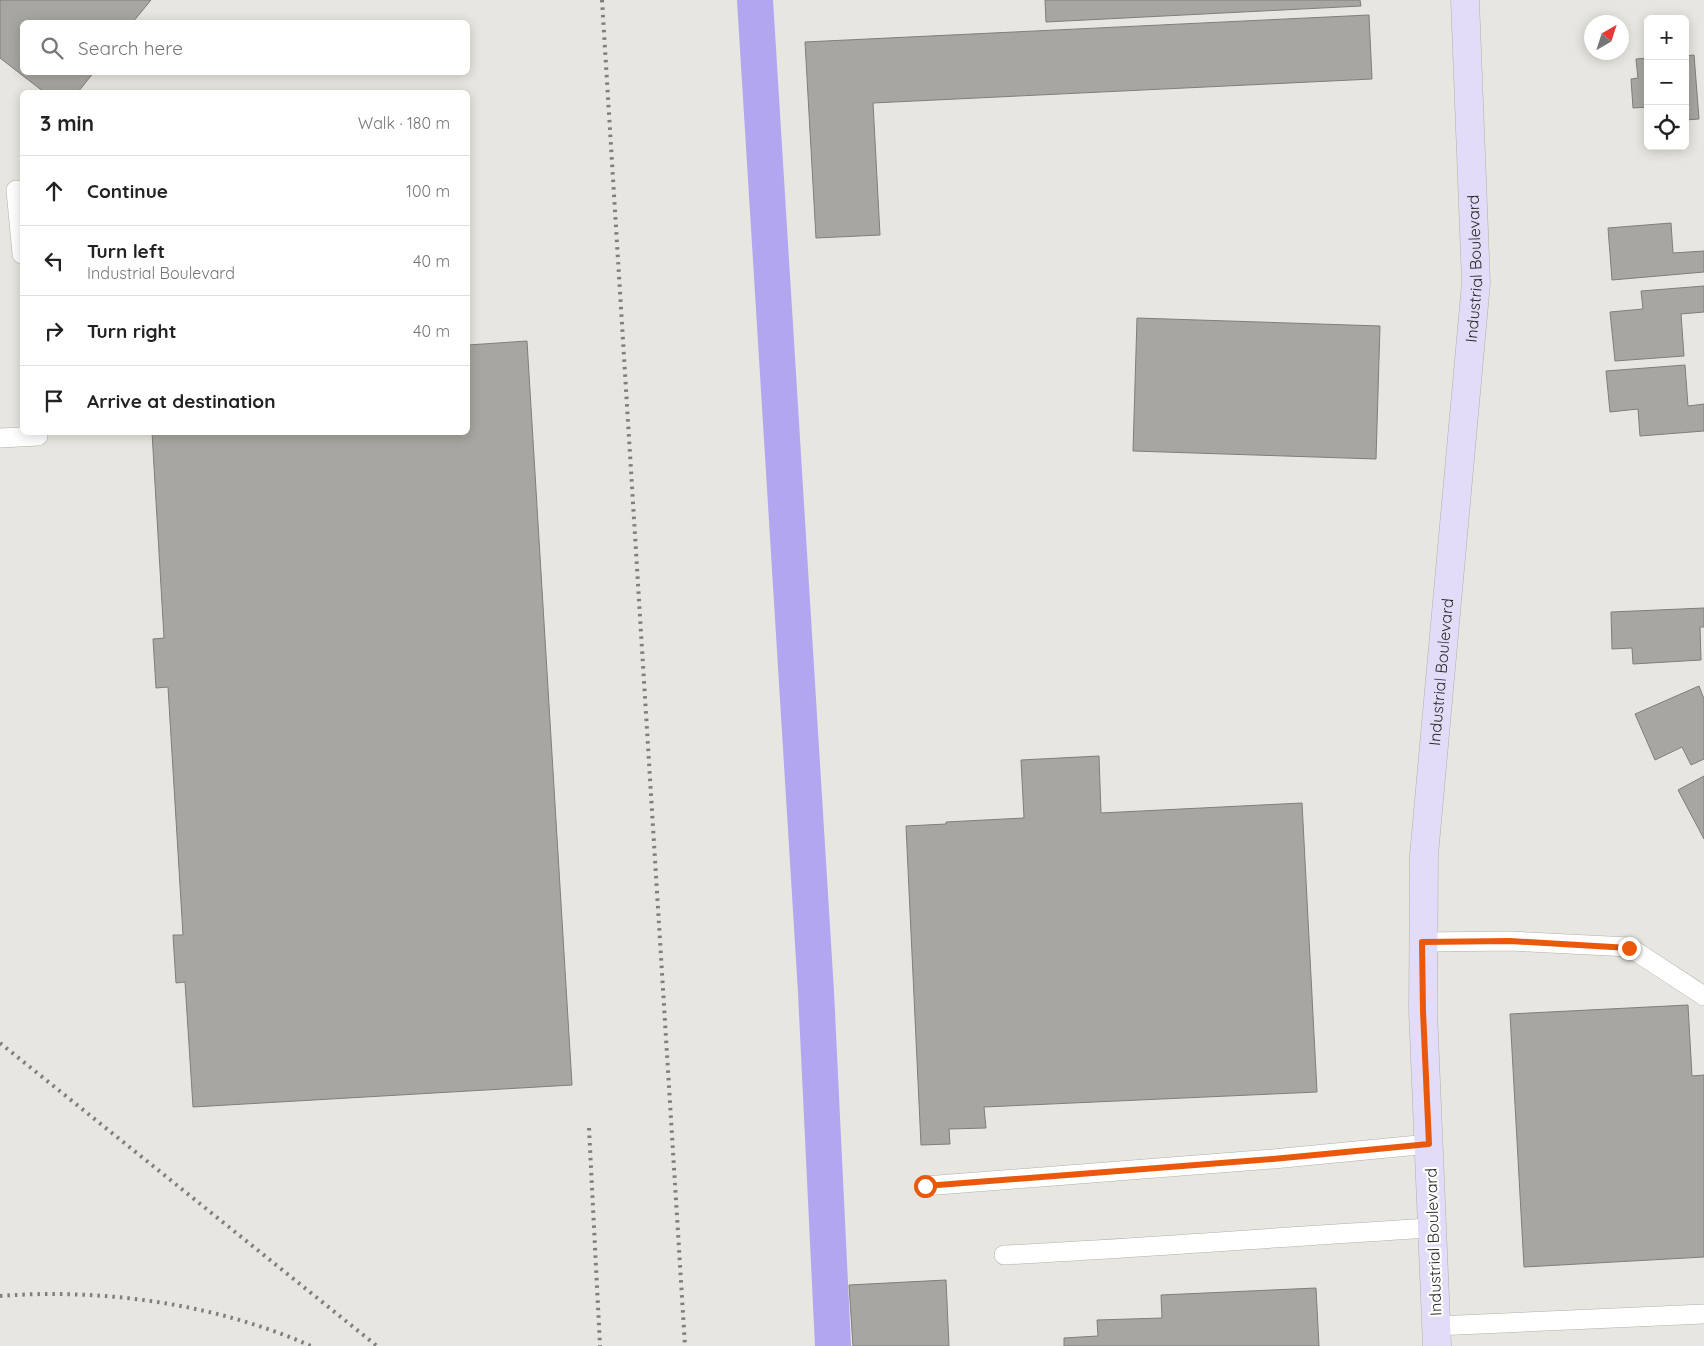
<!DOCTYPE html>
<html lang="en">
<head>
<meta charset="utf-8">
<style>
  :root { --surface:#fff; --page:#f6f6f6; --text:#222; --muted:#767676; --line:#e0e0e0 }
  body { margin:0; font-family:Quicksand,sans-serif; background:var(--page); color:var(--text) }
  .controls { position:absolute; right:15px; top:15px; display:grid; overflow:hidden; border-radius:8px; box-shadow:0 2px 12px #0003 }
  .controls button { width:45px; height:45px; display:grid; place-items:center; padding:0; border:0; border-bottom:1px solid var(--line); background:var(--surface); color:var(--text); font:25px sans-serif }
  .compass { position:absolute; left:1584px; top:15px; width:45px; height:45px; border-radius:50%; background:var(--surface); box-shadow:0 2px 12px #0003; rotate:39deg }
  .stop { position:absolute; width:15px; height:15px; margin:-11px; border:4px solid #ea580c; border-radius:50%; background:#fff }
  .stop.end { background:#ea580c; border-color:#fff; box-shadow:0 1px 5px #0008 }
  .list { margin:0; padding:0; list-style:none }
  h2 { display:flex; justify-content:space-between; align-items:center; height:65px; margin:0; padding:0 20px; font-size:21px }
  h2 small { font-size:16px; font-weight:400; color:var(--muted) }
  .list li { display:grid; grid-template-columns:32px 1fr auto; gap:15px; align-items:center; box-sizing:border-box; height:70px; padding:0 20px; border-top:1px solid var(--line) }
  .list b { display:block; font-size:19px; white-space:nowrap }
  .list p { margin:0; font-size:16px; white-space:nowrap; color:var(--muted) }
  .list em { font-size:16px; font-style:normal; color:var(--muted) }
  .icon { flex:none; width:28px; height:28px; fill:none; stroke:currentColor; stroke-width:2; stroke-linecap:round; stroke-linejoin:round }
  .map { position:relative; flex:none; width:1704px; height:1346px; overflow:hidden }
  .search { position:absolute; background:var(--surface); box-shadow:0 2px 12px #0003; left:20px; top:20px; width:450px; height:55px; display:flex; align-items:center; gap:12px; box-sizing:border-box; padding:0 18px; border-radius:8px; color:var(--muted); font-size:19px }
  .panel { position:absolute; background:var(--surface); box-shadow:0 2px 12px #0003; left:20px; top:90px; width:450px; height:345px; border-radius:8px }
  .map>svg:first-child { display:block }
</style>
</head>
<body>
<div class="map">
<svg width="1704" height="1346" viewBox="0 0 1704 1346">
  <rect width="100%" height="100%" fill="#e8e6e0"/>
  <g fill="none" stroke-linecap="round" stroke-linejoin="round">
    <path stroke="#b2a6f0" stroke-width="36" d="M755,0L816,992L833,1346"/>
  </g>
  <path fill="#a8a6a0" stroke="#807e79" d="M0,0H151L133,22H22V72H94L78,92H44L0,58Z
    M1045,0H1360L1361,6L1046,22Z
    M1369,15L1372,79L873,103L880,235L816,238L805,42Z
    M1694,55L1699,119L1685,120V56Z
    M1648,58V107L1633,108L1631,79L1638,78L1636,59Z
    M1671,223L1673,253L1704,251V272L1612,280L1608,228Z
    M1704,286V312L1681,314L1684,356L1615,361L1610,312L1643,309L1641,291Z
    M1137,318L1380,326L1376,459L1133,451Z
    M527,341L572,1085L193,1107L185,982L176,983L173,935H183L168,687L156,688L153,639L164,638L152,432H468V345Z
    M1685,365L1688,406L1704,404V431L1640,436L1638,409L1610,412L1606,371Z
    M1704,608V627H1700L1701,660L1633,664L1632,648L1612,649L1611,612Z
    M1699,686L1704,699V759L1691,765L1682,747L1655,760L1635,714Z
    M1099,756L1101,813L1302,803L1317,1092L984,1107L986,1128L949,1129L950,1144L921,1145L906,826L946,824V822L1024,818L1021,760Z
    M1704,776V839L1678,790Z
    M1688,1005L1692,1076L1704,1075V1257L1524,1267L1510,1014Z
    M946,1280L949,1346H853L849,1285Z
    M1316,1288L1319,1346H1064V1338L1098,1336L1097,1320L1162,1318L1161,1295Z"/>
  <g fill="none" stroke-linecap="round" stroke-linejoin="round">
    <defs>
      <path id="lane" d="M16,190L22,254
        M0,438L38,436V432
        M1422,942L1510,941L1629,947L1704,996
        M925,1186L1273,1159L1429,1144
        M1004,1255C1147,1248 1290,1236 1432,1228
        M1436,1326L1704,1314"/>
      <g id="secondary">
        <path id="s1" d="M1437,1346L1423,1011L1424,855L1476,283L1465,0"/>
      </g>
    </defs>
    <use href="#lane" stroke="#b1afaa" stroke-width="20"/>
    <use href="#secondary" stroke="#b1afaa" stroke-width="29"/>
    <use href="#lane" stroke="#fff" stroke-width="19"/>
    <use href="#secondary" stroke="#e2dcf8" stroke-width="28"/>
    <path stroke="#807f7b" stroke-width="4" stroke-dasharray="2.5 5" stroke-linecap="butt" d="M602,0L685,1346
      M0,1043L377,1346
      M589,1128L600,1346
      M0,1296C103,1288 217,1304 311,1346"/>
  </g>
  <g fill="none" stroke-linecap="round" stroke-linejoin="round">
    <path stroke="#ea580c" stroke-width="6" d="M925,1186L1273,1159L1429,1144L1423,1011L1422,942L1510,941L1629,948"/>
  </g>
  <g text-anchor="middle" stroke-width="4.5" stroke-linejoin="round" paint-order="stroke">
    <g font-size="16" fill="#2a2927" stroke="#fff">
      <text dy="6" stroke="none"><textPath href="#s1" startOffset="1080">Industrial Boulevard</textPath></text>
      <text dy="6" stroke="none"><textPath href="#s1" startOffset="675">Industrial Boulevard</textPath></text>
      <text transform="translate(1433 1242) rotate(-92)" y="6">Industrial Boulevard</text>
    </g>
  </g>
</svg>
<div class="controls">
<button>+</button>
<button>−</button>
<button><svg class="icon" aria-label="locate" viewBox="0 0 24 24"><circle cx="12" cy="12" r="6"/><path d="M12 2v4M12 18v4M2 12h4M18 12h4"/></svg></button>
</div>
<svg class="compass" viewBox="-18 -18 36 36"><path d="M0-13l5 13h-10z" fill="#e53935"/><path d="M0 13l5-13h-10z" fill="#767676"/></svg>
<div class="stop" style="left:925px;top:1186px"></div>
<div class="stop end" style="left:1629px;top:948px"></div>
<div class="search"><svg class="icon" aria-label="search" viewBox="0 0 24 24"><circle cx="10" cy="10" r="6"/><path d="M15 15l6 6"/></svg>Search here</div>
<section class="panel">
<h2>3 min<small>Walk · 180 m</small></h2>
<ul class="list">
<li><svg class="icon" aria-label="ahead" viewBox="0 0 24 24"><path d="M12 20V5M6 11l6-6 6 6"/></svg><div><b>Continue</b></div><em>100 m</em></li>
<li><svg class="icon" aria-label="left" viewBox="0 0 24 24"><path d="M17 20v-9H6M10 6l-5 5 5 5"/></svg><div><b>Turn left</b><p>Industrial Boulevard</p></div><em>40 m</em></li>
<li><svg class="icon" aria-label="right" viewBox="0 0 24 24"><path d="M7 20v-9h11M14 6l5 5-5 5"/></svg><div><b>Turn right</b></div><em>40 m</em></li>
<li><svg class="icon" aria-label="arrive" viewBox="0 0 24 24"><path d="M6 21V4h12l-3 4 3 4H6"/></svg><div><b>Arrive at destination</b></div></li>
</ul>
</section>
</div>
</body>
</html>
